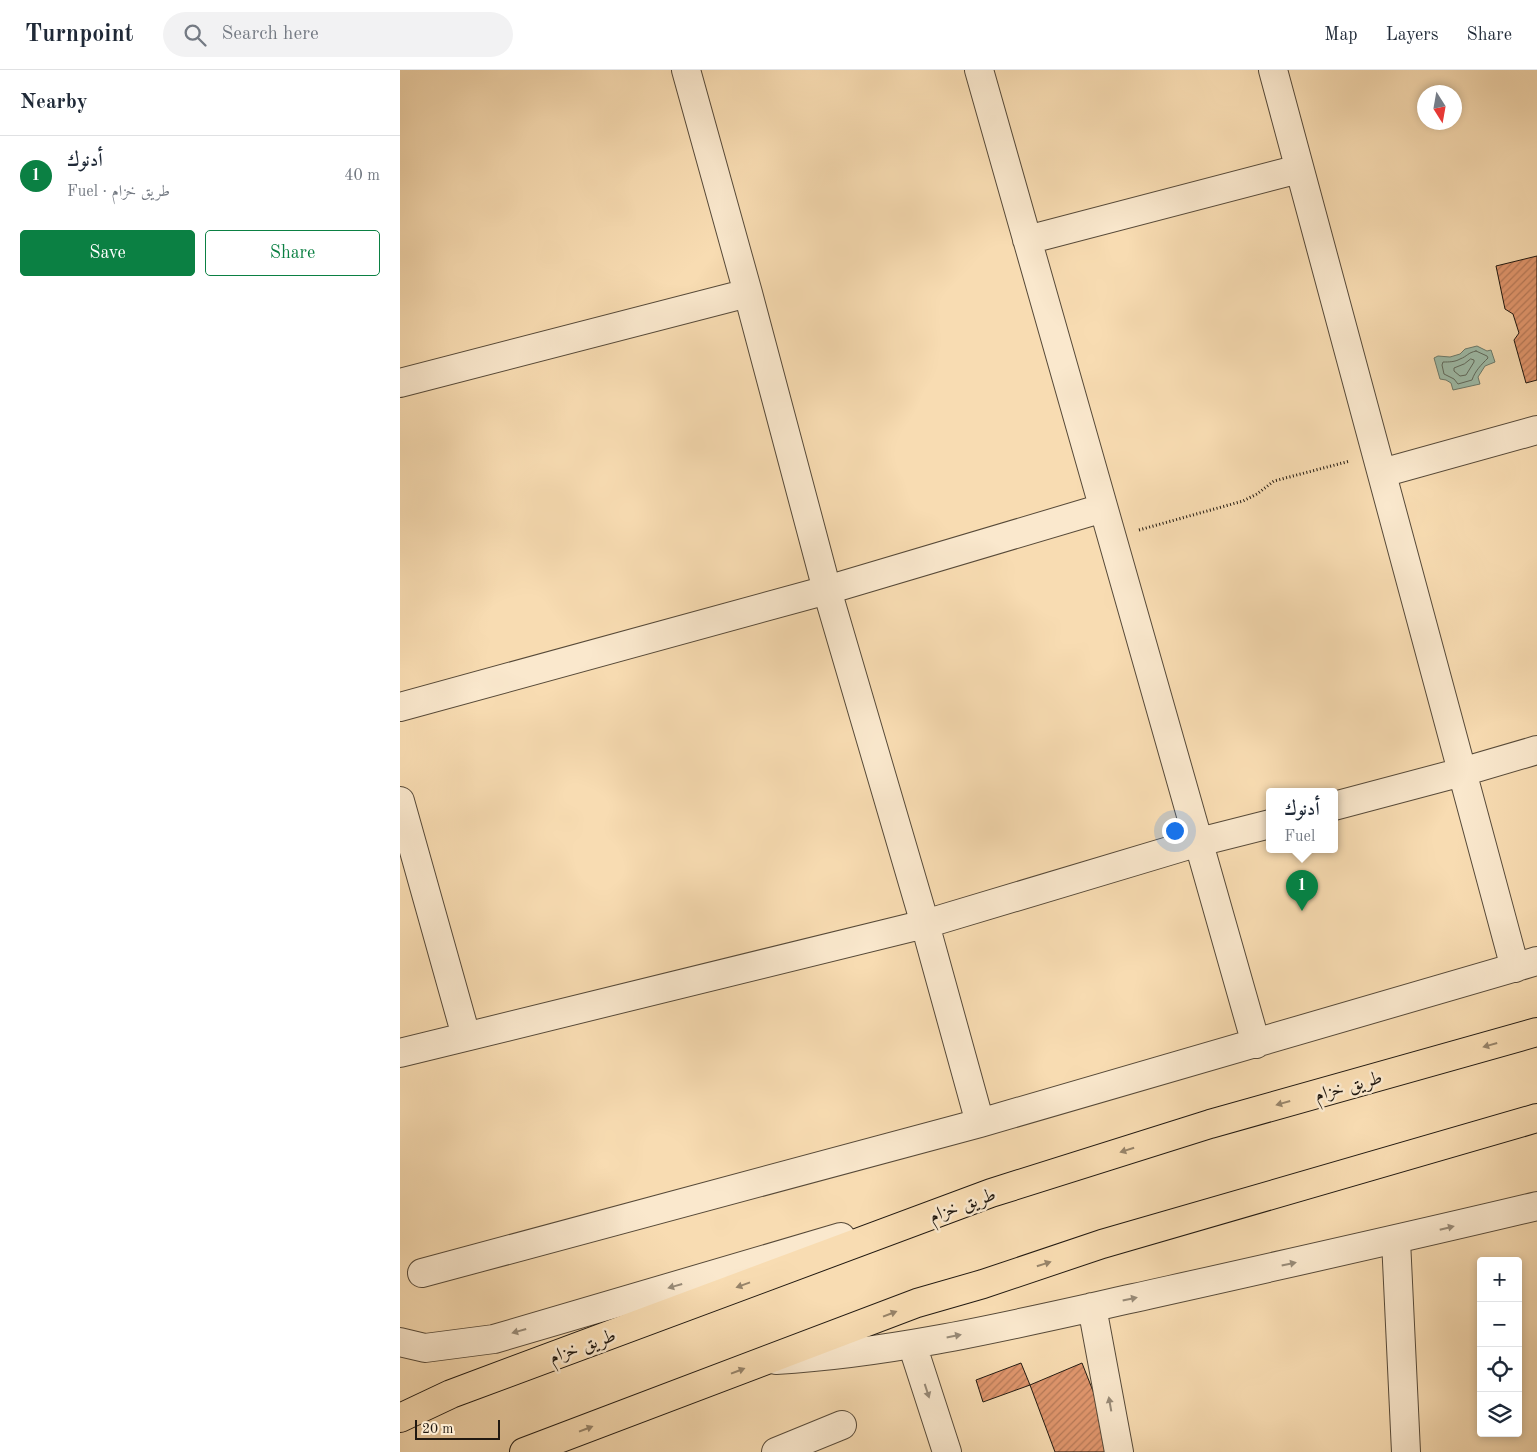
<!DOCTYPE html>
<html lang="en">
<head>
<meta charset="utf-8">
<style>
  :root { --surface:#fff; --page:#f2f2f3; --text:#1f2937; --muted:#747a83; --line:#e0e1e3; --accent:#0b8043 }
  body { margin:0; font-family:"Old Standard TT",Amiri,serif; background:var(--page); color:var(--text) }
  .controls { position:absolute; right:15px; bottom:15px; display:grid; overflow:hidden; border-radius:5px; box-shadow:0 2px 8px #0003 }
  .controls button { width:45px; height:45px; display:grid; place-items:center; padding:0; border:0; border-bottom:1px solid var(--line); background:var(--surface); color:var(--text); font:25px sans-serif }
  .compass { position:absolute; left:1017px; top:15px; width:45px; height:45px; border-radius:50%; background:var(--surface); box-shadow:0 2px 8px #0003; rotate:169deg }
  .scale { position:absolute; left:15px; bottom:12px; width:85px; box-sizing:border-box; padding-left:5px; border:2px solid #211911; border-top:0; font-size:14px; line-height:18px; white-space:nowrap; color:#211911; -webkit-text-stroke:4px #fae8cd; paint-order:stroke }
  .you { position:absolute; left:774px; top:760px; width:18px; height:18px; margin:-12px; border:4px solid #fff; border-radius:50%; background:#1a73e8; box-shadow:0 0 0 8px #1a73e833 }
  .badge { display:grid; place-items:center; width:32px; height:32px; border-radius:50%; background:var(--accent); color:#fff; font-size:16px; font-weight:700 }
  .pin { position:absolute; translate:-50% -41px; filter:drop-shadow(0 1px 2px #0008) }
  .pin::after { content:''; position:absolute; top:26px; width:18px; height:15px; background:inherit; clip-path:polygon(0 0,100% 0,50% 100%) }
  .popup { position:absolute; left:866px; top:718px; width:72px; height:65px; box-sizing:border-box; display:grid; place-content:center; border-radius:5px; background:var(--surface); filter:drop-shadow(0 1px 4px #0005); font-size:16px; white-space:nowrap; color:var(--muted) }
  .popup b { font-size:19px; color:var(--text) }
  .popup::after { content:''; position:absolute; left:50%; top:100%; margin-left:-10px; border:10px solid transparent; border-top-color:var(--surface) }
  .list { margin:0; padding:0; list-style:none }
  h2 { display:flex; justify-content:space-between; align-items:center; height:65px; margin:0; padding:0 20px; font-size:21px }
  h2 small { font-size:16px; font-weight:400; color:var(--muted) }
  .list li { display:grid; grid-template-columns:32px 1fr auto; gap:15px; align-items:center; box-sizing:border-box; height:80px; padding:0 20px; border-top:1px solid var(--line) }
  .list b { display:block; font-size:19px; white-space:nowrap }
  .list p { margin:0; font-size:16px; white-space:nowrap; color:var(--muted) }
  .list em { font-size:16px; font-style:normal; color:var(--muted) }
  .actions { display:flex; gap:10px; padding:15px 20px }
  .actions a { flex:1; padding:11px 0; border:1px solid var(--accent); border-radius:5px; text-align:center; font-size:18px; color:var(--accent) }
  .actions .main { background:var(--accent); color:#fff }
  .icon { flex:none; width:28px; height:28px; fill:none; stroke:currentColor; stroke-width:2; stroke-linecap:round; stroke-linejoin:round }
  .map { position:relative; flex:none; width:1137px; height:1382px; overflow:hidden }
  header { display:flex; align-items:center; gap:30px; box-sizing:border-box; height:70px; padding:0 25px; background:var(--surface); border-bottom:1px solid var(--line) }
  header strong { font-size:24px }
  nav { display:flex; gap:28px; margin-inline-start:auto; font-size:18px }
  .search { width:350px; height:45px; background:var(--page); display:flex; align-items:center; gap:12px; box-sizing:border-box; padding:0 18px; border-radius:28px; color:var(--muted); font-size:19px }
  main { display:flex }
  aside { flex:1; background:var(--surface) }
  .map>svg:first-child { display:block }
</style>
</head>
<body>
<header>
<strong>Turnpoint</strong>
<div class="search"><svg class="icon" aria-label="search" viewBox="0 0 24 24"><circle cx="10" cy="10" r="6"/><path d="M15 15l6 6"/></svg>Search here</div>
<nav><a>Map</a><a>Layers</a><a>Share</a></nav>
</header>
<main>
<aside>
<h2>Nearby<small></small></h2>
<ul class="list">
<li><span class="badge">1</span><div><b>أدنوك</b><p>Fuel · طريق خزام</p></div><em>40 m</em></li>
</ul>
<div class="actions"><a class="main">Save</a><a>Share</a></div>
</aside>
<div class="map">
<svg width="1137" height="1382" viewBox="0 0 1137 1382">
  <defs>
    <pattern id="building-hatch" width="6" height="6" patternUnits="userSpaceOnUse" patternTransform="scale(1.25)"><rect width="6" height="6" fill="#e1976e"/><path d="M-1 1l2-2M0 6l6-6M5 7l2-2" fill="none" stroke="#b67a59"/></pattern>
  </defs>
  <rect width="100%" height="100%" fill="#f8dcb2"/>
  <filter id="stains"><feTurbulence type="fractalNoise" baseFrequency=".004" numOctaves="4"/><feColorMatrix values="0 0 0 0 .2 0 0 0 0 .09 0 0 0 0 .02 0 0 0 .5 -.17"/></filter>
  <radialGradient id="worn" r=".72"><stop offset=".6" stop-color="#630" stop-opacity="0"/><stop offset="1" stop-color="#630" stop-opacity=".3"/></radialGradient>
  <path fill="#9ebca9" stroke="#6c7b6c" d="M1077,276L1087,281L1091,280L1095,292L1085,296L1078,307L1080,314L1053,320L1051,313L1046,310L1040,309L1034,288L1038,286L1050,287L1060,284L1065,279Z"/>
  <g fill="none" stroke-linecap="round" stroke-linejoin="round">
    <path stroke="#606a5d" stroke-width="1" d="M1076,281L1087,286L1088,288C1081,295 1075,301 1072,310L1058,314L1054,309L1044,304L1042,295L1043,292C1049,292 1055,292 1060,289C1068,286 1067,283 1076,281Z
      M1071,289L1074,290V292L1066,305L1060,306L1054,301V298L1064,294Z"/>
  </g>
  <path fill="url(#building-hatch)" stroke="#211911" d="M1137,186V310L1126,313L1114,270L1119,263L1113,244L1105,239L1096,196Z
    M621,1293L630,1315L583,1332L576,1310Z
    M682,1293L717,1382H655L630,1315Z"/>
  <g fill="none" stroke-linecap="round" stroke-linejoin="round">
    <defs>
      <path id="minor" d="M286,0L348,223L427,520L525,854L580,1053
        M579,0L856,974
        M873,0L1115,898
        M627,170L899,99
        M0,313L348,223
        M982,403L1137,360
        M0,637L427,520L703,438
        M0,731L66,966
        M934,736L1062,702L1137,680
        M0,983L525,854L799,772L870,754
        M996,1170L1006,1382
        M22,1203L580,1053L1137,891
        M692,1237L719,1382
        M0,1272L25,1278L94,1269L441,1167
        M512,1274L547,1382
        M376,1290C497,1283 616,1254 734,1228C868,1198 1003,1168 1137,1136
        M376,1382L442,1355"/>
      <path id="major" d="M0,1348L51,1324L591,1123L810,1054L1137,962
        M124,1382L517,1233L583,1214L702,1174L1137,1048"/>
    </defs>
    <use href="#minor" stroke="#574a39" stroke-width="30"/>
    <use href="#major" stroke="#211911" stroke-width="30"/>
    <path stroke="#211911" stroke-width="3" stroke-dasharray="1 2.5" stroke-linecap="butt" d="M739,460L843,431L857,424L874,411L950,391"/>
    <use href="#minor" stroke="#fae8cd" stroke-width="28"/>
    <use href="#major" stroke="#f8dcb2" stroke-width="28"/>
  </g>
  <defs><path id="oneway-solid" d="M-6-.8H1V-3.2L6.5 0L1 3.2V.8H-6Z" transform="scale(1.25)"/></defs>
  <g fill="#97846a">
    <use href="#oneway-solid" transform="translate(1090 975) rotate(164)"/>
    <use href="#oneway-solid" transform="translate(883 1033) rotate(164)"/>
    <use href="#oneway-solid" transform="translate(727 1080) rotate(162)"/>
    <use href="#oneway-solid" transform="translate(644 1194) rotate(-18)"/>
    <use href="#oneway-solid" transform="translate(343 1215) rotate(160)"/>
    <use href="#oneway-solid" transform="translate(490 1244) rotate(-21)"/>
    <use href="#oneway-solid" transform="translate(338 1301) rotate(-21)"/>
    <use href="#oneway-solid" transform="translate(186 1359) rotate(-21)"/>
  </g>
  <g fill="#988b78">
    <use href="#oneway-solid" transform="translate(1047 1158) rotate(-14)"/>
    <use href="#oneway-solid" transform="translate(889 1194) rotate(-12)"/>
    <use href="#oneway-solid" transform="translate(275 1216) rotate(164)"/>
    <use href="#oneway-solid" transform="translate(730 1229) rotate(-12)"/>
    <use href="#oneway-solid" transform="translate(119 1261) rotate(164)"/>
    <use href="#oneway-solid" transform="translate(554 1266) rotate(-11)"/>
    <use href="#oneway-solid" transform="translate(527 1321) rotate(72)"/>
    <use href="#oneway-solid" transform="translate(710 1334) rotate(-100)"/>
  </g>
  <g text-anchor="middle" stroke-width="5" stroke-linejoin="round" paint-order="stroke">
    <g font-size="19" fill="#211911" stroke="#fae8cd">
      <text transform="translate(948 1015) rotate(-16)" y="7">طريق خزام</text>
      <text transform="translate(562 1134) rotate(-20)" y="7">طريق خزام</text>
      <text transform="translate(182 1275) rotate(-20)" y="7">طريق خزام</text>
    </g>
  </g>
  <rect width="100%" height="100%" filter="url(#stains)"/>
  <rect width="100%" height="100%" fill="url(#worn)"/>
</svg>
<div class="controls">
<button>+</button>
<button>−</button>
<button><svg class="icon" aria-label="locate" viewBox="0 0 24 24"><circle cx="12" cy="12" r="6"/><path d="M12 2v4M12 18v4M2 12h4M18 12h4"/></svg></button>
<button><svg class="icon" aria-label="layers" viewBox="0 0 24 24"><path d="M12 4l9 5-9 5-9-5zM3 14l9 5 9-5"/></svg></button>
</div>
<svg class="compass" viewBox="-18 -18 36 36"><path d="M0-13l5 13h-10z" fill="#e53935"/><path d="M0 13l5-13h-10z" fill="#747a83"/></svg>
<div class="scale">20 m</div>
<div class="you"></div>
<div class="pin badge" style="left:902px;top:841px">1</div>
<div class="popup"><b>أدنوك</b>Fuel</div>
</div>
</main>
</body>
</html>
